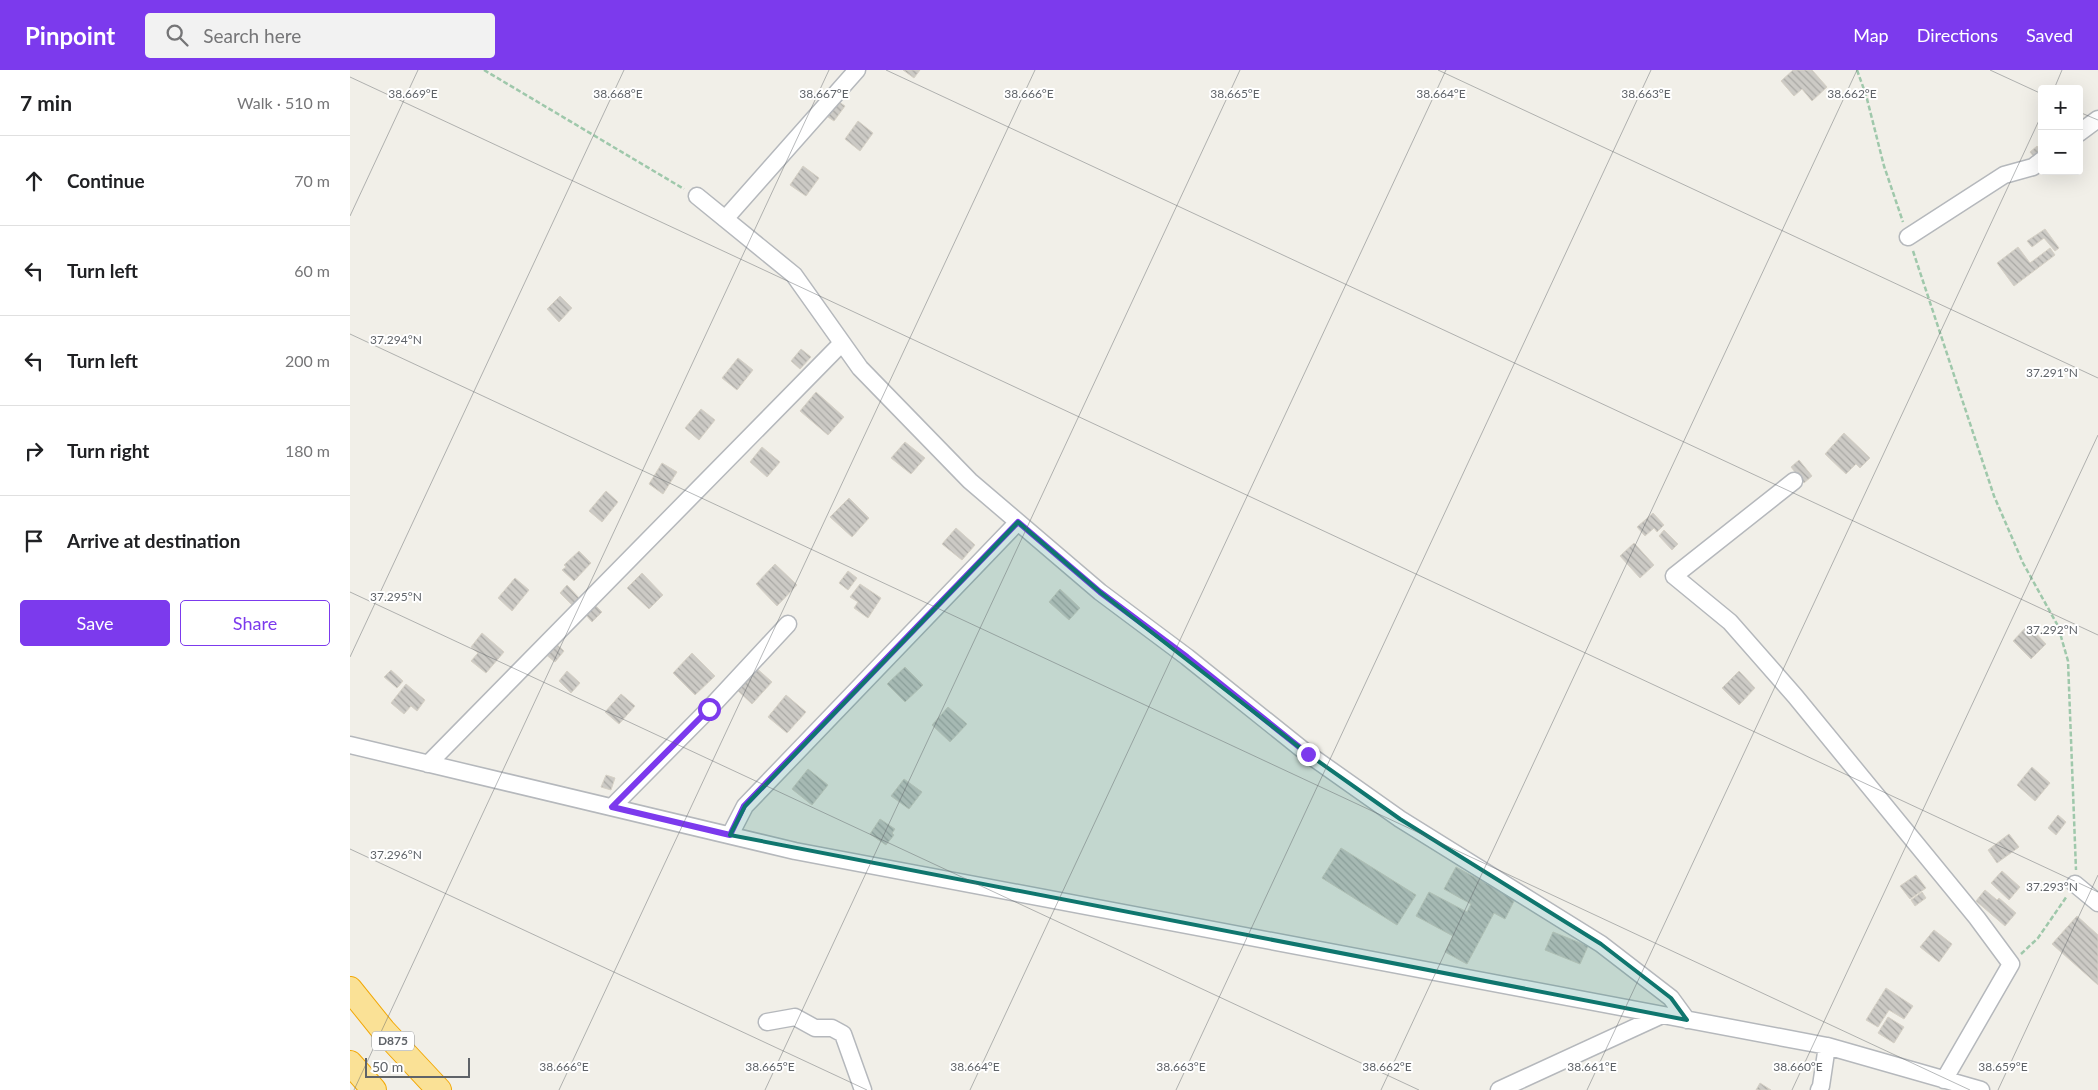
<!DOCTYPE html>
<html lang="en">
<head>
<meta charset="utf-8">
<style>
  :root { --surface:#fff; --page:#f2f2f2; --text:#202124; --muted:#757577; --line:#e0e0e0; --accent:#7c3aed }
  body { margin:0; font-family:Lato,sans-serif; background:var(--page); color:var(--text) }
  .controls { position:absolute; right:15px; top:15px; display:grid; overflow:hidden; border-radius:5px; box-shadow:0 5px 20px #0002 }
  .controls button { width:45px; height:45px; display:grid; place-items:center; padding:0; border:0; border-bottom:1px solid var(--line); background:var(--surface); color:var(--text); font:25px sans-serif }
  .scale { position:absolute; left:15px; bottom:12px; width:105px; box-sizing:border-box; padding-left:5px; border:2px solid #5f6368; border-top:0; font-size:14px; line-height:18px; white-space:nowrap; color:#5f6368; -webkit-text-stroke:4px #fff; paint-order:stroke }
  .stop { position:absolute; width:15px; height:15px; margin:-11px; border:4px solid #7c3aed; border-radius:50%; background:#fff }
  .stop.end { background:#7c3aed; border-color:#fff; box-shadow:0 1px 5px #0008 }
  .list { margin:0; padding:0; list-style:none }
  h2 { display:flex; justify-content:space-between; align-items:center; height:65px; margin:0; padding:0 20px; font-size:21px }
  h2 small { font-size:16px; font-weight:400; color:var(--muted) }
  .list li { display:grid; grid-template-columns:32px 1fr auto; gap:15px; align-items:center; box-sizing:border-box; height:90px; padding:0 20px; border-top:1px solid var(--line) }
  .list b { display:block; font-size:19px; white-space:nowrap }
  .list em { font-size:16px; font-style:normal; color:var(--muted) }
  .actions { display:flex; gap:10px; padding:15px 20px }
  .actions a { flex:1; padding:11px 0; border:1px solid var(--accent); border-radius:5px; text-align:center; font-size:18px; color:var(--accent) }
  .actions .main { background:var(--accent); color:#fff }
  .icon { flex:none; width:28px; height:28px; fill:none; stroke:currentColor; stroke-width:2; stroke-linecap:round; stroke-linejoin:round }
  .map { position:relative; flex:none; width:1748px; height:1020px; overflow:hidden }
  header { display:flex; align-items:center; gap:30px; box-sizing:border-box; height:70px; padding:0 25px; background:var(--accent); color:#fff }
  header strong { font-size:24px }
  nav { display:flex; gap:28px; margin-inline-start:auto; font-size:18px }
  .search { width:350px; height:45px; background:var(--page); display:flex; align-items:center; gap:12px; box-sizing:border-box; padding:0 18px; border-radius:5px; color:var(--muted); font-size:19px }
  main { display:flex }
  aside { flex:1; background:var(--surface) }
  .map>svg:first-child { display:block }
</style>
</head>
<body>
<header>
<strong>Pinpoint</strong>
<div class="search"><svg class="icon" aria-label="search" viewBox="0 0 24 24"><circle cx="10" cy="10" r="6"/><path d="M15 15l6 6"/></svg>Search here</div>
<nav><a>Map</a><a>Directions</a><a>Saved</a></nav>
</header>
<main>
<aside>
<h2>7 min<small>Walk · 510 m</small></h2>
<ul class="list">
<li><svg class="icon" aria-label="ahead" viewBox="0 0 24 24"><path d="M12 20V5M6 11l6-6 6 6"/></svg><div><b>Continue</b></div><em>70 m</em></li>
<li><svg class="icon" aria-label="left" viewBox="0 0 24 24"><path d="M17 20v-9H6M10 6l-5 5 5 5"/></svg><div><b>Turn left</b></div><em>60 m</em></li>
<li><svg class="icon" aria-label="left" viewBox="0 0 24 24"><path d="M17 20v-9H6M10 6l-5 5 5 5"/></svg><div><b>Turn left</b></div><em>200 m</em></li>
<li><svg class="icon" aria-label="right" viewBox="0 0 24 24"><path d="M7 20v-9h11M14 6l5 5-5 5"/></svg><div><b>Turn right</b></div><em>180 m</em></li>
<li><svg class="icon" aria-label="arrive" viewBox="0 0 24 24"><path d="M6 21V4h12l-3 4 3 4H6"/></svg><div><b>Arrive at destination</b></div></li>
</ul>
<div class="actions"><a class="main">Save</a><a>Share</a></div>
</aside>
<div class="map">
<svg width="1748" height="1020" viewBox="0 0 1748 1020">
  <defs>
    <pattern id="building-back-hatch" width="6" height="6" patternUnits="userSpaceOnUse" patternTransform="scale(1.25)"><rect width="6" height="6" fill="#cccac5"/><path d="M-1 5l2 2M0 0l6 6M5-1l2 2" fill="none" stroke="#a9a8a4"/></pattern>
  </defs>
  <rect width="100%" height="100%" fill="#f1efe8"/>
  <path fill="url(#building-back-hatch)" stroke="#d6d1c6" d="M553,0H570L564,8Z
    M1443,0H1462L1477,17L1462,31L1452,19L1444,26L1431,11Z
    M486,30L495,36L484,51L475,45Z
    M508,51L523,63L510,81L495,69Z
    M1687,76L1692,82L1685,88L1680,82Z
    M453,96L469,108L456,126L440,115Z
    M1695,159L1709,178L1705,181L1694,168L1682,177L1677,171Z
    M1668,177L1680,193L1700,178L1705,185L1664,216L1647,193Z
    M210,226L222,238L209,252L197,239Z
    M451,279L461,287L450,299L441,291Z
    M388,288L403,300L387,320L372,308Z
    M466,322L494,347L478,365L450,341Z
    M351,339L365,350L349,370L335,358Z
    M1494,363L1520,388L1510,398L1506,394L1496,404L1475,384Z
    M555,372L575,388L561,404L541,388Z
    M412,377L430,392L417,407L400,392Z
    M1449,390L1462,406L1454,413L1441,397Z
    M312,393L327,402L313,424L299,414Z
    M256,421L268,432L252,452L239,441Z
    M499,428L519,448L502,467L480,447Z
    M1303,443L1314,455L1307,462L1304,458L1295,466L1287,457Z
    M606,458L625,475L612,490L592,474Z
    M1314,460L1328,474L1322,480L1309,466Z
    M1284,473L1304,495L1290,508L1270,486Z
    M229,481L241,493L224,511L212,500L216,497L214,495Z
    M425,494L447,515L427,536L406,514Z
    M498,501L507,508L498,520L489,513Z
    M292,503L313,525L299,539L277,518Z
    M165,508L179,520L162,541L148,528Z
    M510,514L531,528L518,548L504,538L508,532L500,527Z
    M217,515L231,530L224,537L210,523Z
    M710,519L730,538L719,550L699,532Z
    M246,536L252,542L242,552L236,545Z
    M1678,555L1696,574L1681,589L1663,571Z
    M132,563L154,582L136,603L121,591L128,583L121,577Z
    M204,572L214,581L205,592L194,583Z
    M342,583L365,606L345,625L323,603Z
    M404,596L422,612L402,634L384,617Z
    M555,597L573,615L555,632L537,614Z
    M41,600L53,611L47,618L34,607Z
    M217,601L230,613L221,623L209,611Z
    M1389,601L1405,618L1389,635L1372,618Z
    M56,614L75,630L67,641L61,636L54,644L41,633Z
    M271,624L285,636L269,654L255,642Z
    M436,625L456,642L437,663L418,647Z
    M598,637L617,654L600,672L582,655Z
    M1682,697L1700,713L1685,731L1667,715Z
    M458,699L478,715L462,735L442,719Z
    M256,705L265,708L261,720L251,717Z
    M554,709L572,722L559,739L541,726Z
    M1708,745L1716,752L1706,765L1698,758Z
    M530,749L545,759L542,763L544,765L536,775L520,764Z
    M1659,764L1669,777L1647,793L1638,780Z
    M991,778L1066,825L1047,855L972,808Z
    M1106,797L1165,829L1155,849L1144,843L1117,894L1095,882L1103,866L1066,846L1079,822L1117,842L1121,834L1094,819Z
    M1652,801L1670,817L1659,830L1641,813Z
    M1566,805L1576,818L1560,829L1550,816Z
    M1635,820L1647,830L1649,828L1666,843L1655,856L1626,831Z
    M1572,822L1576,828L1565,836L1561,830Z
    M1727,846L1748,865V915L1702,874Z
    M1584,860L1602,874L1589,892L1570,877Z
    M1203,862L1238,876L1230,894L1195,880Z
    M1536,918L1563,936L1554,949L1539,940L1528,957L1516,950Z
    M1538,947L1554,957L1544,973L1528,963Z
    M1410,1013L1421,1020H1406Z"/>
  <g fill="none" stroke-linecap="round" stroke-linejoin="round">
    <defs>
      <path id="minor" d="M1729,63L1748,49
        M347,126L444,205L510,298L620,411L750,522L837,587L958,684L1050,749L1251,874L1321,928L1337,950
        M375,149L507,0
        M1558,167L1654,105L1683,97L1692,90
        M1444,411L1324,506L1380,552L1445,626L1627,848L1661,894L1594,1010
        M0,675L445,781L1477,976L1631,1020
        M78,694L492,273
        M262,737L359,639L438,554
        M380,765L395,736L668,452
        M1725,814L1748,833
        M417,952L445,947L465,958H482L493,964L513,1020
        M1149,1020L1312,945
        M1469,1020L1471,1016L1477,976"/>
      <path id="highway" d="M0,919L33,960L89,1020
        M0,993L24,1020"/>
    </defs>
    <use href="#minor" stroke="#b5b8bc" stroke-width="19"/>
    <use href="#highway" stroke="#f2a807" stroke-width="26"/>
    <path stroke="#9fc8ab" stroke-width="2.5" stroke-dasharray="5 2.5" stroke-linecap="butt" d="M134,0L334,119
      M1507,0L1516,25L1534,96L1553,152
      M1563,181L1644,426L1673,493L1708,556L1718,591L1726,800
      M1671,884L1688,868L1717,826"/>
    <use href="#minor" stroke="#fff" stroke-width="16"/>
    <use href="#highway" stroke="#fae196" stroke-width="24"/>
  </g>
  <g fill="none" stroke-linecap="round" stroke-linejoin="round">
    <path stroke="#7c3aed" stroke-width="6" d="M359,639L262,737L380,765L394,736L668,452L750,522L837,587L958,684"/>
  </g>
  <path fill="#0f766e" fill-opacity="0.2" stroke="#0f766e" stroke-width="4" stroke-linejoin="round" d="M668,452L750,522L958,684L1050,749L1251,874L1321,928L1337,950L380,765L395,736Z"/>
  <path fill="none" stroke="#5f6368" stroke-width="1" stroke-opacity="0.45" d="M536,0L1748,565M1088,0L1748,308M1640,0L1692,24M0,7L1748,822M1704,19L1712,0M1729,42L1748,50M0,146L68,0M0,264L1620,1020M0,522L1069,1020M0,587L274,0M0,779L517,1020M4,1020L479,0M209,1020L685,0M415,1020L890,0M620,1020L1096,0M826,1020L1301,0M1031,1020L1507,0M1237,1020L1692,44M1442,1020L1748,365M1648,1020L1748,805"/>
  <g text-anchor="middle" stroke-width="4" stroke-linejoin="round" paint-order="stroke">
    <rect fill="#fff" stroke="#8f9295" stroke-width="1" x="22" y="961.5" width="42" height="19" rx="4"/>
    <g font-size="12" font-weight="bold" fill="#5f6368">
      <text x="43" y="975">D875</text>
    </g>
  </g>
  <g font-size="12" text-anchor="middle" fill="#5f6368" stroke="#fff" stroke-width="4" stroke-linejoin="round" paint-order="stroke">
    <text x="63" y="28">38.669°E</text>
    <text x="268" y="28">38.668°E</text>
    <text x="474" y="28">38.667°E</text>
    <text x="679" y="28">38.666°E</text>
    <text x="885" y="28">38.665°E</text>
    <text x="1091" y="28">38.664°E</text>
    <text x="1296" y="28">38.663°E</text>
    <text x="1502" y="28">38.662°E</text>
    <text x="46" y="274">37.294°N</text>
    <text x="1702" y="307">37.291°N</text>
    <text x="46" y="531">37.295°N</text>
    <text x="1702" y="564">37.292°N</text>
    <text x="46" y="789">37.296°N</text>
    <text x="1702" y="821">37.293°N</text>
    <text x="214" y="1001">38.666°E</text>
    <text x="420" y="1001">38.665°E</text>
    <text x="625" y="1001">38.664°E</text>
    <text x="831" y="1001">38.663°E</text>
    <text x="1037" y="1001">38.662°E</text>
    <text x="1448" y="1001">38.660°E</text>
    <text x="1653" y="1001">38.659°E</text>
    <text x="1242" y="1001">38.661°E</text>
  </g>
</svg>
<div class="controls">
<button>+</button>
<button>−</button>
</div>
<div class="scale">50 m</div>
<div class="stop" style="left:359px;top:639px"></div>
<div class="stop end" style="left:958px;top:684px"></div>
</div>
</main>
</body>
</html>
